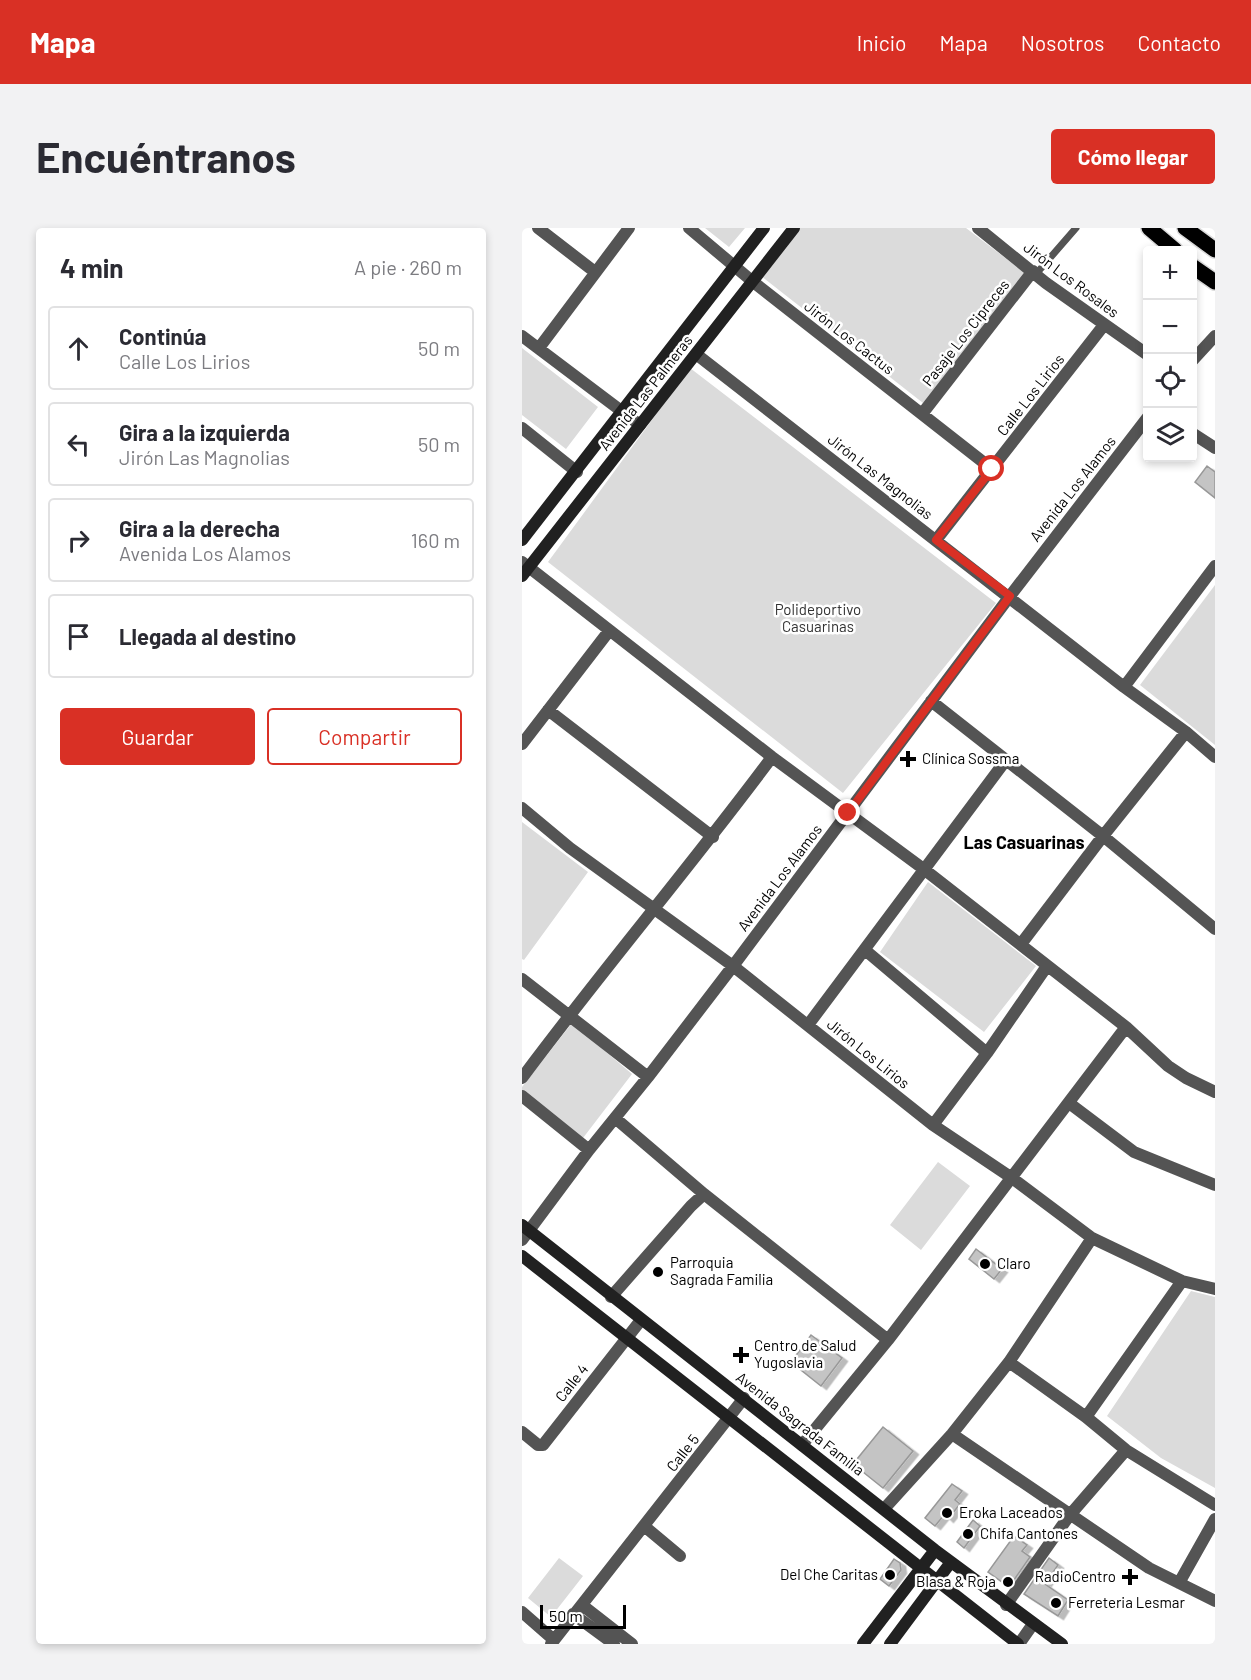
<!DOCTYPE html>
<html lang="es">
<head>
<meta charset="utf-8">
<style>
  :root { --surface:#fff; --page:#f2f2f3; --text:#2b2b33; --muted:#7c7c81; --line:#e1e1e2; --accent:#d93025 }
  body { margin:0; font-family:Barlow,sans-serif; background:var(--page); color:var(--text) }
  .controls { position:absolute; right:18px; top:18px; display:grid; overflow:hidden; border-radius:6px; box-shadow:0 3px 9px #0003 }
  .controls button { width:54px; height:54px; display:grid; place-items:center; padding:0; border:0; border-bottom:2px solid var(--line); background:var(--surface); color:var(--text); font:30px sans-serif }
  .scale { position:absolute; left:18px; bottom:15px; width:86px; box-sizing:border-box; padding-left:6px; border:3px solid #000; border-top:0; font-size:16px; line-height:21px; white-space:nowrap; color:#000; -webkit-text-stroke:4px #fff; paint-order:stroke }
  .stop { position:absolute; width:18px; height:18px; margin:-14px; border:4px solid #d93025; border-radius:50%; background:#fff }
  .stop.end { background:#d93025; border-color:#fff; box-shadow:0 2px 6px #0008 }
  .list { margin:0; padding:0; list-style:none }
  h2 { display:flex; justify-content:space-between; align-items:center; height:78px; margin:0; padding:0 24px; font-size:26px }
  h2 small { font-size:20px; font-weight:400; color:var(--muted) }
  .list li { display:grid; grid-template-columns:39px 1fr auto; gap:18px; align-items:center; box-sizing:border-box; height:84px; margin:0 12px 12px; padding:0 12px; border:2px solid var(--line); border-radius:6px }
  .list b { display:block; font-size:22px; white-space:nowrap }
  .list p { margin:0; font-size:20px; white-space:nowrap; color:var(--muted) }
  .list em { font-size:20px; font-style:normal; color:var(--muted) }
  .actions { display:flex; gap:12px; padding:18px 24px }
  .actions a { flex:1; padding:14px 0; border:2px solid var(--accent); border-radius:6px; text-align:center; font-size:21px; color:var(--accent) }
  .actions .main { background:var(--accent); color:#fff }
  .icon { flex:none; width:33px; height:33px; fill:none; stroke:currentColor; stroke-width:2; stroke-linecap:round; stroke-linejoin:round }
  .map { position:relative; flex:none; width:693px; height:1416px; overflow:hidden; border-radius:6px }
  header { display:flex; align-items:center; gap:36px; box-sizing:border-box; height:84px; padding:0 30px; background:var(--accent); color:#fff }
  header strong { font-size:28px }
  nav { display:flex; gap:33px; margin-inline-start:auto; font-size:21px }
  .intro { display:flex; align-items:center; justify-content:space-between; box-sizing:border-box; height:144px; padding:0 36px }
  h1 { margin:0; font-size:42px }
  .button { padding:15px 27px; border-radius:6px; background:var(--accent); color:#fff; font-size:21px; font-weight:700 }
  main { display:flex; gap:36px; padding:0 36px }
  aside { flex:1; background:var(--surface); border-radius:6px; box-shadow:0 3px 9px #0003 }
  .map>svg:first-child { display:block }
</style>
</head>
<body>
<header>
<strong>Mapa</strong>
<nav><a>Inicio</a><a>Mapa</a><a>Nosotros</a><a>Contacto</a></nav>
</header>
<div class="intro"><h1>Encuéntranos</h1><a class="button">Cómo llegar</a></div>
<main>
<aside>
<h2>4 min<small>A pie · 260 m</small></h2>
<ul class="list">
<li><svg class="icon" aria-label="ahead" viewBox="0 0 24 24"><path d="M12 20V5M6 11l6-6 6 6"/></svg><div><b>Continúa</b><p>Calle Los Lirios</p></div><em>50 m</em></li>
<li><svg class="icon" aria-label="left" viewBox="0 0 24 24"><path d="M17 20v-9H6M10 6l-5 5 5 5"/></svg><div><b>Gira a la izquierda</b><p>Jirón Las Magnolias</p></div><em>50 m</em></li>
<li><svg class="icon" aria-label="right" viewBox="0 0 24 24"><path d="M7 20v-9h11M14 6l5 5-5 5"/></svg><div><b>Gira a la derecha</b><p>Avenida Los Alamos</p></div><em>160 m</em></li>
<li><svg class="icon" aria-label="arrive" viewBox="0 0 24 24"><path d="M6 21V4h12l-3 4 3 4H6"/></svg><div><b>Llegada al destino</b></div></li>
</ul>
<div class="actions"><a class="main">Guardar</a><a>Compartir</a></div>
</aside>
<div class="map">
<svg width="693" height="1416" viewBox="0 0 693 1416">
  <defs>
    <filter id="shadow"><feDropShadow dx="5.5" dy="3.5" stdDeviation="0" flood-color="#0004"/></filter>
  </defs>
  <rect width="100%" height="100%" fill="#fff"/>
  <path fill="#dbdbdb" d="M183,0H223L207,19Z
    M277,0H444L503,45L401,175L239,48Z
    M0,120L76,179L44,221L0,187Z
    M168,140L474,375L321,565L26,334Z
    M693,357V517L618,457Z
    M0,594L66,644L2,732L0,731Z
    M406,654L514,738L462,804L358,724Z
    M50,795L110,846L61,910L0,862V859Z
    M416,934L448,958L399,1022L368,997Z
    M669,1063L693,1069V1260L639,1230L585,1188Z
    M37,1330L61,1348L29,1389L6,1370Z"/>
  <path fill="#c4c4c4" stroke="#989898" stroke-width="1.5" filter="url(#shadow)" d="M685,238L693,244V270L673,254Z
    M454,1021L480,1041L472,1051L447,1031Z
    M289,1107L320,1130L299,1158L269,1134Z
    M361,1199L391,1223L361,1260L331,1236Z
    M430,1256L440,1263L433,1272L438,1276L426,1291L422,1287L413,1298L403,1290Z
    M451,1292L458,1298L442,1320L435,1314Z
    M492,1308L505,1317L500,1323L508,1329L487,1359L466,1344Z
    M527,1330L536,1337L523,1356L546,1372L536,1388L502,1366Z
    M372,1331L378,1335L379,1342L367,1358L358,1351Z"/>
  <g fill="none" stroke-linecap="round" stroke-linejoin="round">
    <defs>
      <path id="primary" d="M627,0L653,22
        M663,0L693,22
        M670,38L693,54"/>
    </defs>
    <use href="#primary" stroke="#dbdbdb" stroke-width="18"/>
    <path stroke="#545454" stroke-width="7" d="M514,46L554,0"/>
    <path stroke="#545454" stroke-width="12" d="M16,0L73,44
      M167,0L230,53L470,241
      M456,0L524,55L626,127
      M0,108L118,197
      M17,120L107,0
      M174,126L602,459L664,504L693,529
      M670,133L693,108
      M400,186L511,43
      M0,200L55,244
      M670,205L693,220
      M414,312L582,97
      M0,334L250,529L403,642L604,799L646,838L664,850L693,864
      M602,459L693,338
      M409,473L581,608L693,701
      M26,482L191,609
      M0,516L87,403
      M0,580L48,620L211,738L411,897L490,950L570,1010L660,1053L693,1061
      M499,716L581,608L664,504
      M343,722L465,825
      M0,751L126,849
      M286,797L484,532
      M0,850C81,741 169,638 250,529
      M0,868L67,922
      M547,875L612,924L693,957
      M93,890L182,966
      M411,897L465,825L525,738
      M0,1012L67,922L126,849L211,738L488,368L626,189
      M89,1069L169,978L182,966L366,1112
      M487,1134L564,1189L604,1222L693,1277
      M564,1189L660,1053
      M0,1204L16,1217H21L119,1092
      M430,1206L627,1340L693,1373
      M280,1217L366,1112L604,799
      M362,1281L430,1206L487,1134L570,1010
      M122,1298L158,1328
      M657,1355L693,1291
      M60,1377L110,1416
      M484,1377L547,1288L604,1222
      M0,1384L32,1412
      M51,1386L92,1416
      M29,1416L222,1170
      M497,1416L511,1396"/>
    <path stroke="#212121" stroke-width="12" d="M0,312L242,0
      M0,348L272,0
      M0,997L413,1322L540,1416
      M0,1028L496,1416
      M341,1416L413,1322
      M368,1416L429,1334"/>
    <use href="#primary" stroke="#000" stroke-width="15"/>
  </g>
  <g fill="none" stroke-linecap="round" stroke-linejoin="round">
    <path stroke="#d93025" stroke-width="8" d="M326,585L488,368L414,312L470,241"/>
  </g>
  <g fill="#000" stroke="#fff" stroke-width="2">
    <path d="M383 522h6v6h6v6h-6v6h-6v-6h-6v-6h6z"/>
    <circle cx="463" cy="1036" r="6"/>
    <circle cx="136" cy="1044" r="6"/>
    <path d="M216 1118h6v6h6v6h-6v6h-6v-6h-6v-6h6z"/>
    <circle cx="425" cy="1285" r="6"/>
    <circle cx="446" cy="1306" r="6"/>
    <circle cx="368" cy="1347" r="6"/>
    <path d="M605 1340h6v6h6v6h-6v6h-6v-6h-6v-6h6z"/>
    <circle cx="486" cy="1354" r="6"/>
    <circle cx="534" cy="1375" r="6"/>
  </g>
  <g text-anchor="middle" stroke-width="5" stroke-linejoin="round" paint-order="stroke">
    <g font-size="15" fill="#000" stroke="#fff">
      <text transform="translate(549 52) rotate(37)" y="5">Jirón Los Rosales</text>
      <text transform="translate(444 105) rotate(-52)" y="5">Pasaje Los Cipreces</text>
      <text transform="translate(327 110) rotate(38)" y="5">Jirón Los Cactus</text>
      <text transform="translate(124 165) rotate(-52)" y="5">Avenida Las Palmeras</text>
      <text transform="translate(509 167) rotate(-52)" y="5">Calle Los Lirios</text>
      <text transform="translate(358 249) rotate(38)" y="5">Jirón Las Magnolias</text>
      <text transform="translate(551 261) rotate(-52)" y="5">Avenida Los Alamos</text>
      <text transform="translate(258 650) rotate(-53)" y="5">Avenida Los Alamos</text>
      <text transform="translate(346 826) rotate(39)" y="5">Jirón Los Lirios</text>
      <text transform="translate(50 1155) rotate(-52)" y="5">Calle 4</text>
      <text transform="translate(278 1196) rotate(38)" y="5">Avenida Sagrada Familia</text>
      <text transform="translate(161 1225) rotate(-52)" y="5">Calle 5</text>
    </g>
    <g font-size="15" fill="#323232" stroke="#fff">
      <text x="296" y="387">Polideportivo<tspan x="296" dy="17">Casuarinas</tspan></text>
    </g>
    <g font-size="15" fill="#000" stroke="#fff" text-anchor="start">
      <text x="400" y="536">Clínica Sossma</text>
      <text x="148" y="1040">Parroquia<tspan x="148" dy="17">Sagrada Familia</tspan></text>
      <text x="475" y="1041">Claro</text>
      <text x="232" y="1123">Centro de Salud<tspan x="232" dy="17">Yugoslavia</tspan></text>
      <text x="437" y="1290">Eroka Laceados</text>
      <text x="458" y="1311">Chifa Cantones</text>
      <text x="356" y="1352" text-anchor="end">Del Che Caritas</text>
      <text x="594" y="1354" text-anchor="end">RadioCentro</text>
      <text x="474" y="1359" text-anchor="end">Blasa &amp; Roja</text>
      <text x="546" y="1380">Ferreteria Lesmar</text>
    </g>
    <g font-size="18" font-weight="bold" fill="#000" stroke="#fff">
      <text x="502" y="621">Las Casuarinas</text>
    </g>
  </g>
</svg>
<div class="controls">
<button>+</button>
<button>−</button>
<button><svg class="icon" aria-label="locate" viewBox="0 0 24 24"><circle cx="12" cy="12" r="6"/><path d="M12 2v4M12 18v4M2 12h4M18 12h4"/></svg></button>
<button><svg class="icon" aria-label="layers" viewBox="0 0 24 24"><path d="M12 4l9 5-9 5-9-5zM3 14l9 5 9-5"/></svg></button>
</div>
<div class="scale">50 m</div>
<div class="stop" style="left:470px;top:241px"></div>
<div class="stop end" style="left:326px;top:585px"></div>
</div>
</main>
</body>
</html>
